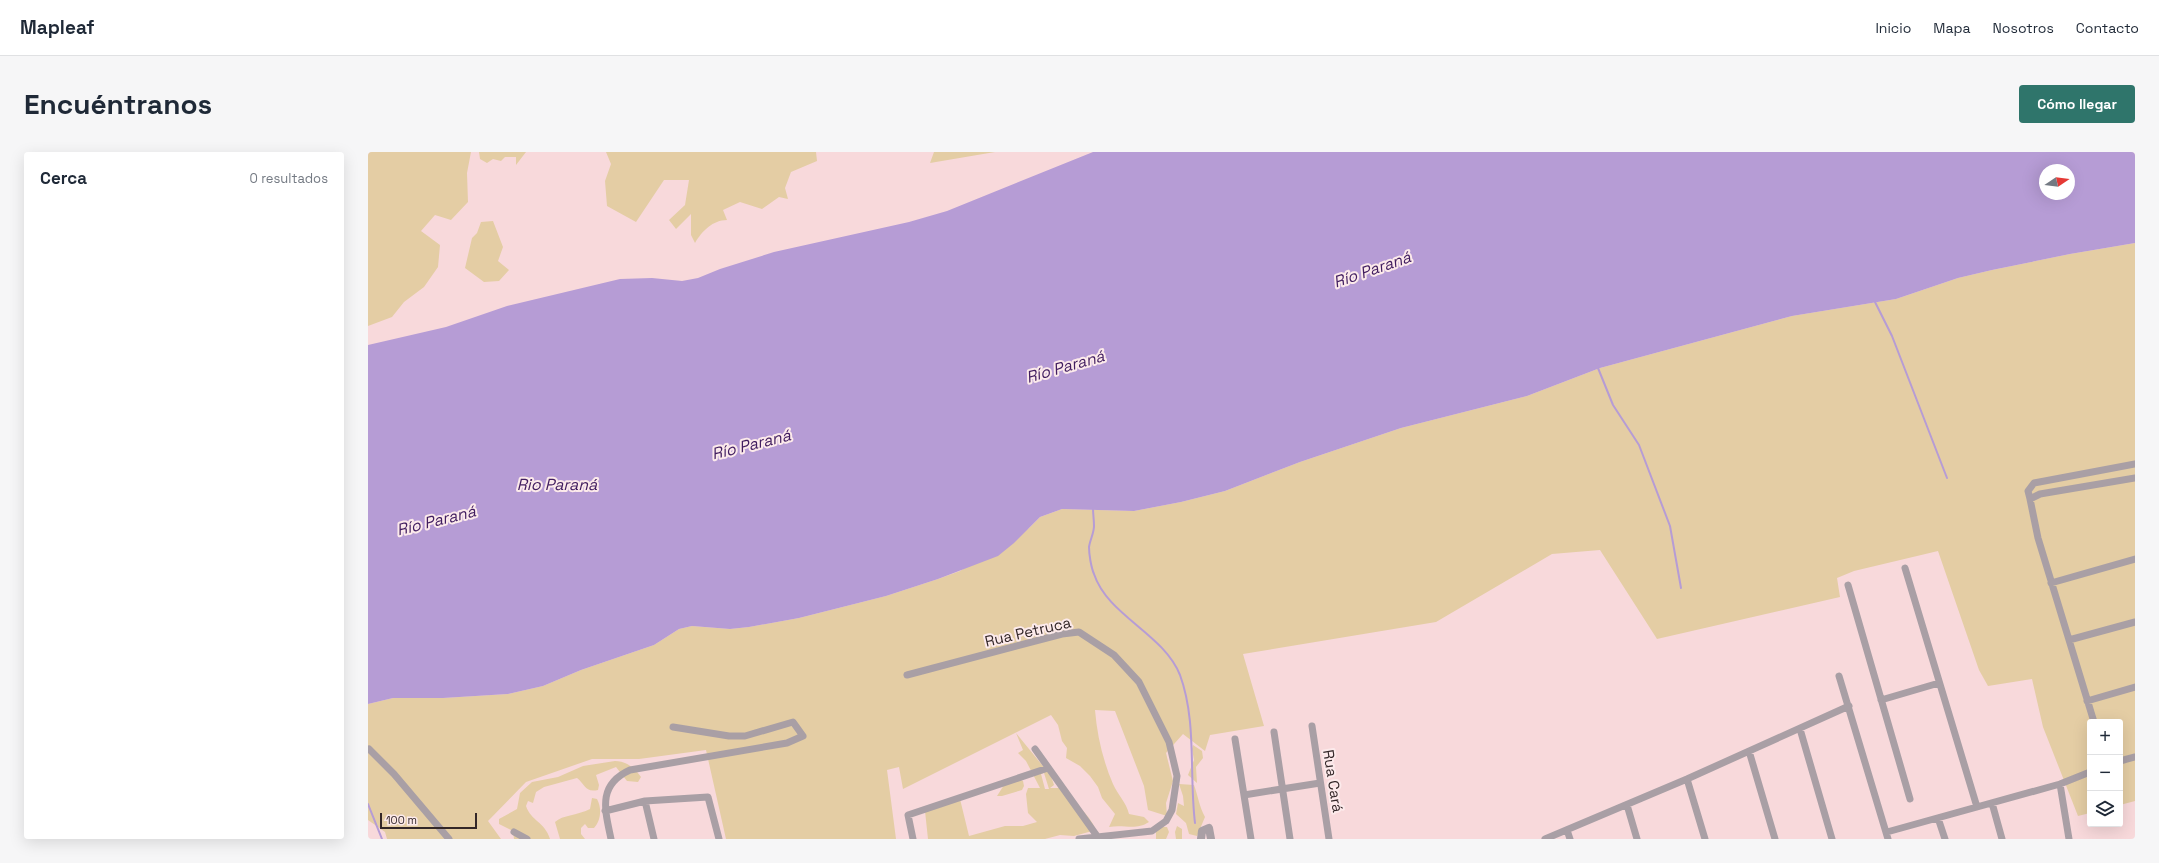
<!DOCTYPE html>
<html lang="es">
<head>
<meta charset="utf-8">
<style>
  :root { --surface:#fff; --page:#f6f6f7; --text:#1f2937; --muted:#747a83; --line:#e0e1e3; --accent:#2f756b }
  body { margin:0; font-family:"Space Grotesk",sans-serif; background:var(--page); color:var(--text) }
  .controls { position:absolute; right:12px; bottom:12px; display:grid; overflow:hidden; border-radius:4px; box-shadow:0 4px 16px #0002 }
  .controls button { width:36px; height:36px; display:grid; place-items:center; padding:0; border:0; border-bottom:1px solid var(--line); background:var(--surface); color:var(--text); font:20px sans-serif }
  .compass { position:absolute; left:1671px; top:12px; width:36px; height:36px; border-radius:50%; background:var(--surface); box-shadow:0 4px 16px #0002; rotate:77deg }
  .scale { position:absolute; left:12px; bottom:10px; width:97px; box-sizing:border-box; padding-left:4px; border:2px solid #332728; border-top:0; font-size:11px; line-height:14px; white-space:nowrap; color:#332728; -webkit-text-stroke:3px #fceaeb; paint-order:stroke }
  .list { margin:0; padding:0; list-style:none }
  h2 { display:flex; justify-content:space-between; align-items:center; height:52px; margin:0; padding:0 16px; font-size:17px }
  h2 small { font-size:13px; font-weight:400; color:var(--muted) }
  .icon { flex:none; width:22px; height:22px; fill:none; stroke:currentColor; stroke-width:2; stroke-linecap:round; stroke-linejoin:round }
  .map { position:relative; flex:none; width:1767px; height:687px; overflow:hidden; border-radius:4px }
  header { display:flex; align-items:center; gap:24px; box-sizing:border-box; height:56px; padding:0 20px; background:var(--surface); border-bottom:1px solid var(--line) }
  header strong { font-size:19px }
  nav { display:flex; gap:22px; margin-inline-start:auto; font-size:14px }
  .intro { display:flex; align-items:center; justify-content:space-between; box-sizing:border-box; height:96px; padding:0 24px }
  h1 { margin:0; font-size:28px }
  .button { padding:10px 18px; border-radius:4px; background:var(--accent); color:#fff; font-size:14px; font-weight:700 }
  main { display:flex; gap:24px; padding:0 24px }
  aside { flex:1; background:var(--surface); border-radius:4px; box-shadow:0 4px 16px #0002 }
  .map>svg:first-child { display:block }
</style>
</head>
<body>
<header>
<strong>Mapleaf</strong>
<nav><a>Inicio</a><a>Mapa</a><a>Nosotros</a><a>Contacto</a></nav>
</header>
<div class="intro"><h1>Encuéntranos</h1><a class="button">Cómo llegar</a></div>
<main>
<aside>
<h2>Cerca<small>0 resultados</small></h2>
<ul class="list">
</ul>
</aside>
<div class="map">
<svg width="1767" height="687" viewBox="0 0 1767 687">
  <rect width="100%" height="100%" fill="#f8d9db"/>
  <path fill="#e4cda4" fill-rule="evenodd" d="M0,0H103L99,21L100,50L83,68L67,63L53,79L72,93L70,115L56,135L36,150L24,165L0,174Z
    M111,0H158L148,13V5H137L133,9L125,7L119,11L112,7Z
    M238,0H448L449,9L423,20L417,36L420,47L411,45L394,57L372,50L355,58L359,68C345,68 334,79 327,91L323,83V62L308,77L301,68L317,53L321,28H296L268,70L239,54L237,29L243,12Z
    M566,0H627L562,11Z
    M125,69L135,95L130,109L141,118L131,129L116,130L97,116L104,86L109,81L113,70Z
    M1767,91V649L1752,653V570H1722V661L1710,664L1675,575L1664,527L1620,534L1611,518L1570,399L1486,419L1469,426L1472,445L1289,487L1232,398L1184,402L1068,470L875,502L896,574L842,583L837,599L815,582L798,601L805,629L798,651L799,664L780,658L776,634L747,559L727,558C729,583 735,609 745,632C750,643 758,650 761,662L776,665L781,670C767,679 757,672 741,675L747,662L734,646L730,635L722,624L712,614L698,606L699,596L694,589L690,573L683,563L535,637L531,615L519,618L528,687H358L338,598L271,607H224L158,630L120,669L133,687H19L17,680L0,668V552L25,546H75L140,542L175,534L213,518L286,493L311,477L324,474L362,477L381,475L431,466L518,444L570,427L592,419L661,376L672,365L694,357L766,359L813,350L857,339L932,310L1033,276L1159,244L1232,216L1424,164L1528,147L1590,126L1624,118L1702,102Z
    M648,581L683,624L686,633L682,636H693C705,650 721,661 728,678L706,684L692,683L677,687H560L557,659L592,647L601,684L637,674H655L669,670L660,661L658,642L660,636H672L658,609L650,601L655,598ZM676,621L681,637H677L673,622Z
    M825,593L834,599L835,606L828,615L829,631L820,623L826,608L824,597Z
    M247,609C258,609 267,616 273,625L270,630L259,629L248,615L228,623L231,633L230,638C217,641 217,632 209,626L176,635L168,640L165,651L160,649L158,654C163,669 177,670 182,687H146L145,679L131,672V667L149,657L152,641L164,630L190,625L215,614Z
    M653,628L655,629L656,634L654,638L634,644H629L636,633Z
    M811,632L826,633C830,644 831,654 837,665L829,684L821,682L818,671L808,662L810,651L816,654L815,644Z
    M224,646L229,647C234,656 233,669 226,676H220L217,672L213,676V682L217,687H192L187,670C194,663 211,663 222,657Z
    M809,674L814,677V687H808L807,680Z
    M794,675H799L801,680L798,687H788V679Z"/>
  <path fill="#b69cd5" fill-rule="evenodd" d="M725,0H1767V91L1702,102L1624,118L1590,126L1528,147L1424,164L1232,216L1159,244L1033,276L932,310L857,339L813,350L766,359L694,357L672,365L646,391L630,404L570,427L518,444L431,466L381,475L362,477L324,474L311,477L286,493L213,518L175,534L140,542L75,546H25L0,552V193L78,175L139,154L252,127L284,126L314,129L330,126L352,117L406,100L541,70L579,59ZM1677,18H1701V42H1677Z"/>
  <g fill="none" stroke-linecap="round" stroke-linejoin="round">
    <path stroke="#b69cd5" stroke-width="2" d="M1506,148L1524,184L1579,326
      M1230,216L1245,253L1271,293L1302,374L1313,436
      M725,356C725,362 726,368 726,374C726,381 722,388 721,395C721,402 723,415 726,422C740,464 795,481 812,523C829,569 821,623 827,671
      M0,652L14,687"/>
    <path stroke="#a99fa5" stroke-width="7" d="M1767,312L1666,331L1660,339L1662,347L1672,342L1767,326
      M1662,347L1670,386L1726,570
      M1537,416L1609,655
      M1683,431L1767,407
      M1480,433L1542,647
      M1701,488L1767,470
      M539,523L694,482L711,480L746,503L771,530L801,590L809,624L804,658L798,669L784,679L711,687
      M1471,524L1520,687
      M1513,548L1571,531
      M1719,549L1767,535
      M944,574L961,687
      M1432,577L1464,687
      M906,580L922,687
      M867,587L883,687
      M1,597L26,622L81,687
      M667,597L729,684
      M1381,599L1407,687
      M1752,609L1767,605
      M1319,627L1337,687
      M1692,632L1701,687
      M876,643L952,631
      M277,649L286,687
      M1624,651L1634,687
      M1259,653L1269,687
      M237,659L277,649L340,645L351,687
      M1570,666L1577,687
      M1199,678L1202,687
      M146,680L159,687
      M1519,680L1692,632L1722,620
      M243,687C237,658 229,633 262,618L419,591L435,584L425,570L377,584H361L305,575
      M545,687L540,663L680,616
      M1177,687L1319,627L1481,554"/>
    <path stroke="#a99fa5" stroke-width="8" d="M833,687L834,679L841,676L843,687"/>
  </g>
  <g text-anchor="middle" stroke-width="4" stroke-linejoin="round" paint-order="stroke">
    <g font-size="15" fill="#332728" stroke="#fceaeb">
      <text transform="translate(660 480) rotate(-13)" y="5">Rua Petruca</text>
      <text transform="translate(965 629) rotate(81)" y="5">Rua Cará</text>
    </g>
    <g font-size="16" font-style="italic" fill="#411d60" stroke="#fceaeb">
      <text transform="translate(1004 117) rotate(-19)" y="6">Río Paraná</text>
      <text transform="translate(697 214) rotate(-16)" y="6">Río Paraná</text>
      <text transform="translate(383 292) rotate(-14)" y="6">Río Paraná</text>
      <text x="189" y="338">Rio Paraná</text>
      <text transform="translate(68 368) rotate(-14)" y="6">Río Paraná</text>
    </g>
  </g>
</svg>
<div class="controls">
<button>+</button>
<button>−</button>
<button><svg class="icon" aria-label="layers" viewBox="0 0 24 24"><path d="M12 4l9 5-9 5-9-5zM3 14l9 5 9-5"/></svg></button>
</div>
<svg class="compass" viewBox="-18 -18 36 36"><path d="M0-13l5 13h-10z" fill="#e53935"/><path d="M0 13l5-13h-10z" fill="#747a83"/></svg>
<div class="scale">100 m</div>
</div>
</main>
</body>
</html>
